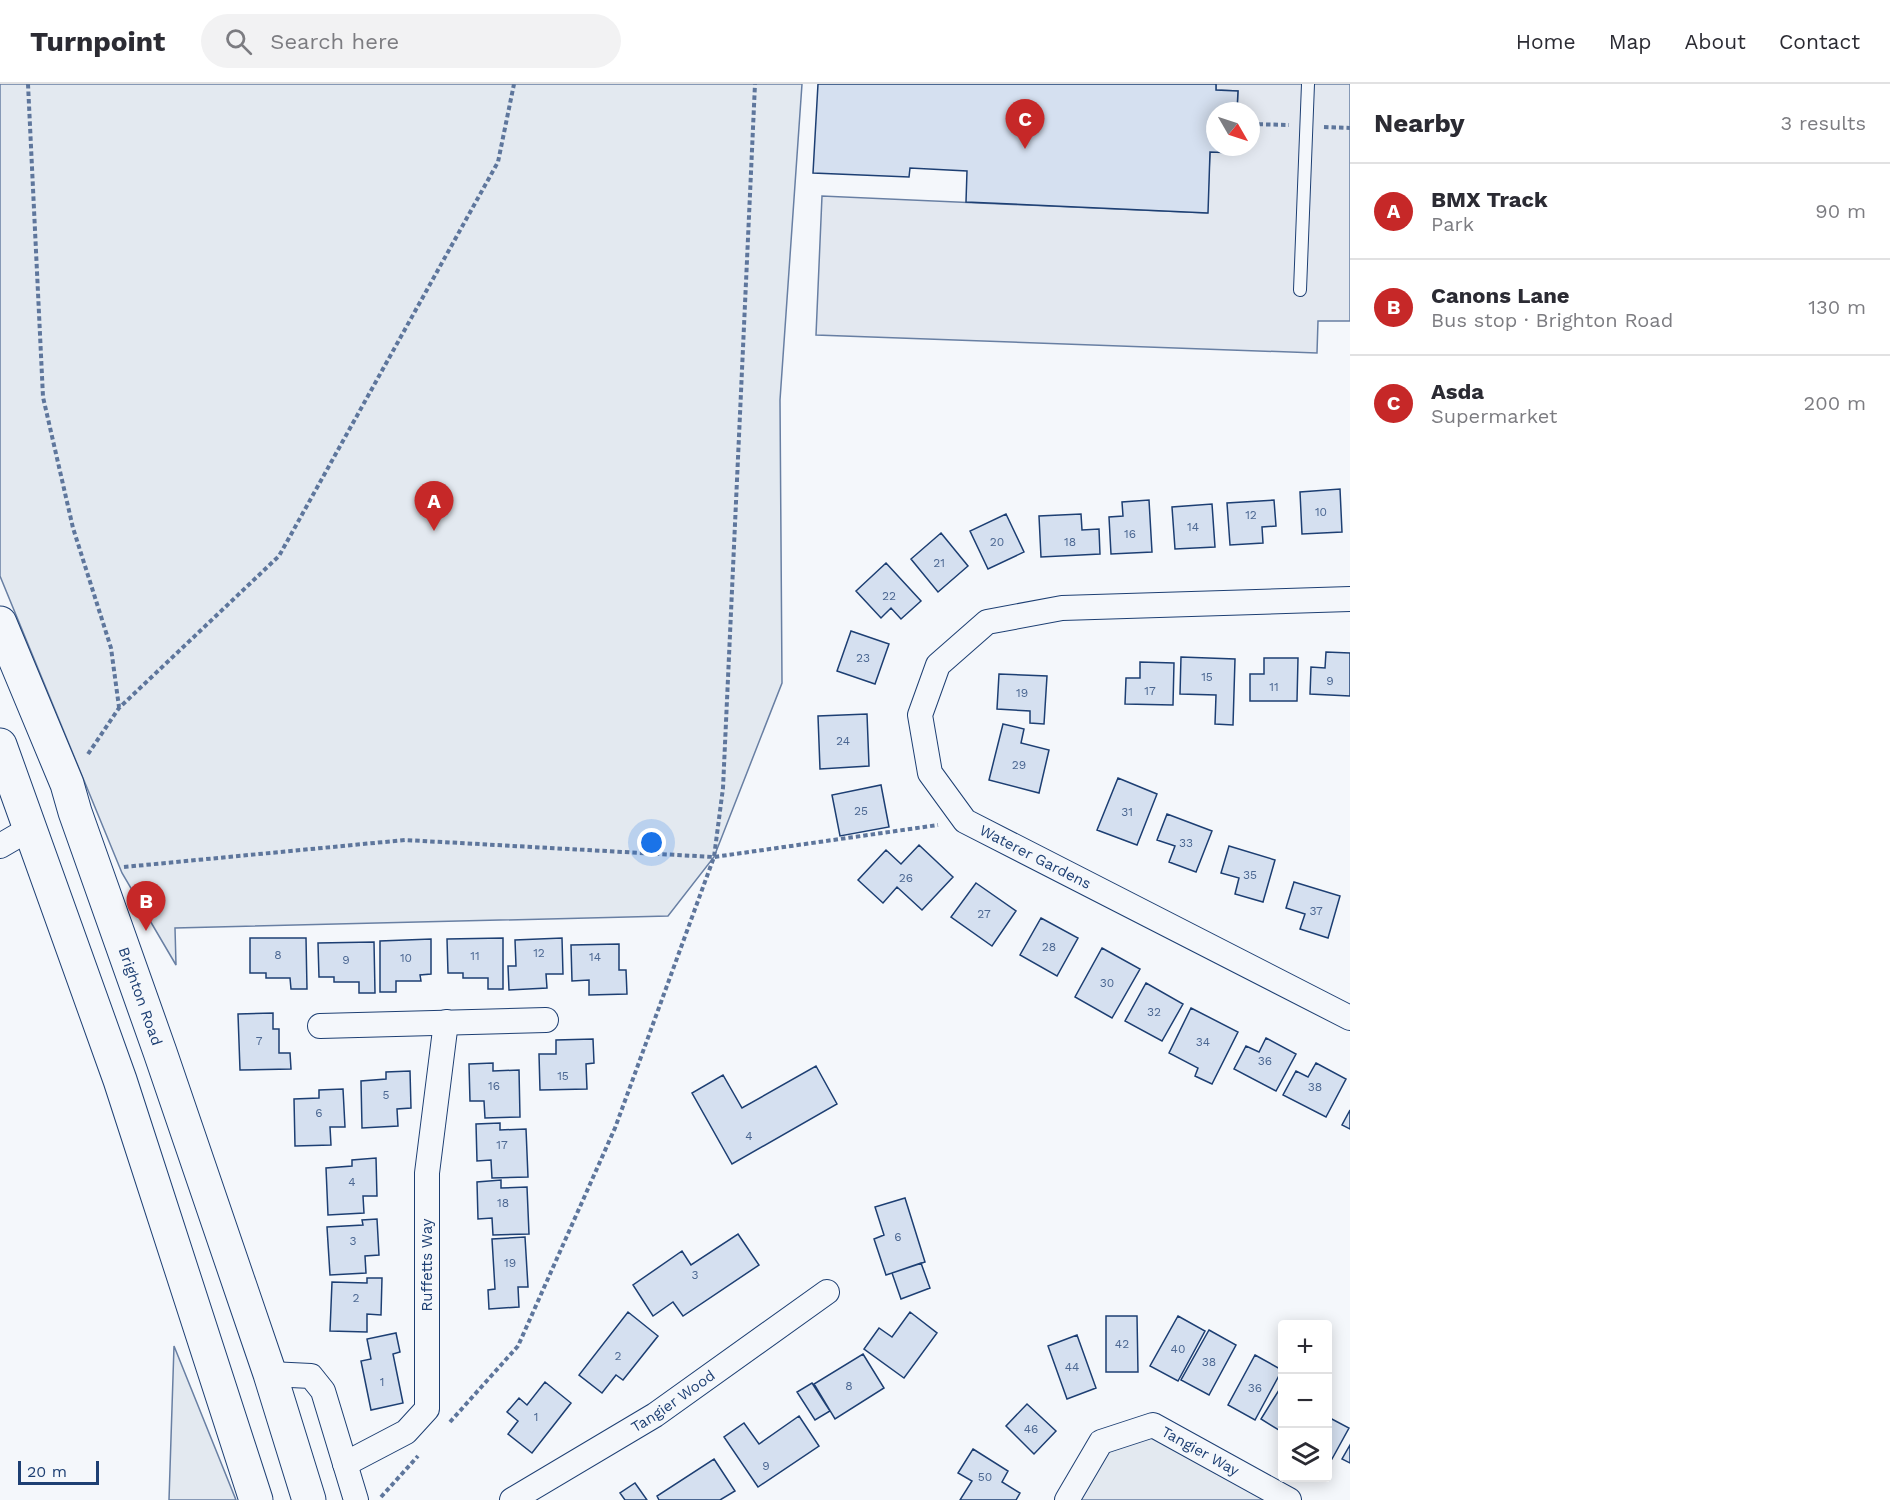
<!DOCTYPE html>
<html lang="en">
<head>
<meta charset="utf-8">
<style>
  :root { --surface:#fff; --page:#f2f2f3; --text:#2b2b33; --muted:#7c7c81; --line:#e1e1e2; --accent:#c62828 }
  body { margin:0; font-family:"Work Sans",sans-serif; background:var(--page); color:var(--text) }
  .controls { position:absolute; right:18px; bottom:18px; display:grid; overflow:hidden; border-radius:6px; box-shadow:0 3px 15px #0003 }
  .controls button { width:54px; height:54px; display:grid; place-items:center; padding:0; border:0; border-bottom:2px solid var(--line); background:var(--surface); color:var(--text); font:30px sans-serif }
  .compass { position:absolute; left:1206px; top:18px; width:54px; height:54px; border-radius:50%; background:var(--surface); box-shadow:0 3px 15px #0003; rotate:129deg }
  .scale { position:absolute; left:18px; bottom:15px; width:81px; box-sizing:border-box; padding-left:6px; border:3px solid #1d3f73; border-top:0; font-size:16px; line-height:21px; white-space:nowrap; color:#1d3f73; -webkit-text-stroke:4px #f4f7fb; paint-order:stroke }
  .you { position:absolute; left:652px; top:759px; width:21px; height:21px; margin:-15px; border:4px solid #fff; border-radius:50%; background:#1a73e8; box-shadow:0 0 0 9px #1a73e833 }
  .badge { display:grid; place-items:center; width:39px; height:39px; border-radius:50%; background:var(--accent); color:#fff; font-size:20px; font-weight:700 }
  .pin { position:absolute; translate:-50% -50px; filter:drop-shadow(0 2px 3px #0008) }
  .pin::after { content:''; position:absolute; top:32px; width:21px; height:18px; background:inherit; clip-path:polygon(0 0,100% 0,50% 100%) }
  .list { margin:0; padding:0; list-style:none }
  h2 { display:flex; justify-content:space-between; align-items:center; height:78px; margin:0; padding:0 24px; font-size:26px }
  h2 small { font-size:20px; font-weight:400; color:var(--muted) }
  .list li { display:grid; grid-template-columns:39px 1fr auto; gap:18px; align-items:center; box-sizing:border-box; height:96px; padding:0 24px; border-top:2px solid var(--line) }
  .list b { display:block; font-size:22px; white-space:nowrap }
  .list p { margin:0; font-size:20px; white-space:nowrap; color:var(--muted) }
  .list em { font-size:20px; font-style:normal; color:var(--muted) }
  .icon { flex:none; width:33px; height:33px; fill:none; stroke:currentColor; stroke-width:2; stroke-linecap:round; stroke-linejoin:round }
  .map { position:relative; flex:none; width:1350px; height:1416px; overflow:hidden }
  header { display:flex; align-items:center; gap:36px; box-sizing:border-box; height:84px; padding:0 30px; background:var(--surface); border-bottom:2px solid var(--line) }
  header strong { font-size:28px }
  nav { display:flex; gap:33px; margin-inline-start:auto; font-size:21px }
  .search { width:420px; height:54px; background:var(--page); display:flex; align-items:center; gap:15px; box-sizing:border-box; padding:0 21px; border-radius:33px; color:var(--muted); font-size:22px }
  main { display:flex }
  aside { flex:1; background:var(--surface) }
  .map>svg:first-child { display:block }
</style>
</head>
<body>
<header>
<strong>Turnpoint</strong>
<div class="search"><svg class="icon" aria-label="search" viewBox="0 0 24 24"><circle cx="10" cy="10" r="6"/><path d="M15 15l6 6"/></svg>Search here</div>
<nav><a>Home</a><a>Map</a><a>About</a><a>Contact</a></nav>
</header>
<main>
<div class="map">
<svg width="1350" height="1416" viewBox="0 0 1350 1416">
  <rect width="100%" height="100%" fill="#f4f7fb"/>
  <path fill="#e3e9f0" stroke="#687fa3" stroke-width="1.5" d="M0,0H802L780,316L782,599L714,773L668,832L175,844L176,881L122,789L0,492Z
    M174,1262L236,1416H169Z
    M1153,1341L1289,1416H1067L1101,1358Z"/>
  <path fill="#e3e8f0" stroke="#687fa3" stroke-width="1.5" d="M1216,0H1350V237H1318L1317,269L816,251L822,112L1207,129L1210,68H1235V63H1251V27H1237L1238,7L1216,6Z"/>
  <path fill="#d5e0f0" stroke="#1d3f73" stroke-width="1.5" d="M818,0H1216V6L1238,7L1237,27H1215V63H1235V69L1210,68L1208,129L966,118L967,87L910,84L909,93L813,89Z
    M1340,405L1342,448L1302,450L1300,408Z
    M1149,416L1152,468L1111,470L1109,433L1123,432L1122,418Z
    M1274,416L1276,442L1262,443L1263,459L1230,461L1227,419Z
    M1212,420L1215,463L1175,465L1172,423Z
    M1006,430L1024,468L988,485L970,447Z
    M1081,430L1082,446L1099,445L1100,470L1041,473L1039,432Z
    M941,449L968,482L938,508L911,475Z
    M886,479L921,517L901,535L891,524L881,534L856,507Z
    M851,547L889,560L875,600L837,587Z
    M1326,568L1350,569V612L1310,610L1311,583L1325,584Z
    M1181,573L1235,575L1233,641L1215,640L1216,611L1180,610Z
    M1264,574H1298L1297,617H1250V590H1264Z
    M1140,578L1174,579L1173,621L1125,620L1126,594H1140Z
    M999,590L1047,592L1044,640L1030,639V627L997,625Z
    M867,630L869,682L820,685L818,632Z
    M1003,640L1024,645L1021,659L1049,666L1039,709L989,696Z
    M1118,694L1157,710L1137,761L1097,746Z
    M881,701L889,743L840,752L832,711Z
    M1167,730L1212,747L1196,788L1169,778L1175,762L1157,756Z
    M919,761L953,793L922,826L897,803L883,819L858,796L886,766L901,780Z
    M1229,762L1275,776L1263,818L1235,810L1239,794L1221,789Z
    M1294,798L1340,812L1328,854L1300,845L1305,830L1286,824Z
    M976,799L1016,827L992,862L951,833Z
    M1041,834L1078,854L1057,892L1020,871Z
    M250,854H306L307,905H291L290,894H266V889H250Z
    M503,854V905H488V894H463V889H448L447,855Z
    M562,854L563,890H546L547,904L509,906L508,882H516L515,856Z
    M431,855V890L420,891L421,897H396V908H380V857Z
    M374,858L375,909H359V898H334V893H319L318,859Z
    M619,860V886H626L627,910L589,911V896L572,897L571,861Z
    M1102,864L1140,885L1112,934L1075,913Z
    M1146,899L1183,920L1162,957L1125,937Z
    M1191,924L1238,948L1212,1000L1195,992L1198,984L1169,969Z
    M273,929V945H279V969H290L291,985L240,986L238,930Z
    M1266,954L1296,970L1276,1007L1234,985L1246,962L1259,968Z
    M593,955L594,979L586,980L587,1005L540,1006L539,970H556V956Z
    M493,979V987L519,986L520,1033L485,1034L484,1017H470L469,980Z
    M1316,979L1346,995L1326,1033L1283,1011L1296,987L1308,993Z
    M816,982L837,1020L732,1080L692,1009L723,991L742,1024Z
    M410,987L411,1024L397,1025L398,1042L362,1044L361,997L386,995V988Z
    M343,1005L345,1043H330L331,1061L295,1062L294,1015L319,1014V1006Z
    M1350,1026V1045L1342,1041Z
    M500,1039V1046L526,1045L528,1093L492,1094L491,1076L477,1077L476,1040Z
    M376,1074L377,1112H363L364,1129L328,1131L326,1084L352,1082V1076Z
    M501,1096V1104L527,1103L529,1150L493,1151L492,1134L478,1135L477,1098Z
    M905,1114L925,1178L886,1191L874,1155L884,1151L875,1123Z
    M377,1135L379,1171L365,1172L366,1189L330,1191L327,1143L363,1141L362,1136Z
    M738,1150L759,1181L683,1232L673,1218L653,1232L633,1201L682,1167L691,1181Z
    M525,1153L528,1203H518L519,1223L489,1225L488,1206L495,1205L492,1155Z
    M921,1179L930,1204L901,1215L892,1189Z
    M367,1194H382L381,1231L367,1230V1248L330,1247L332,1198L367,1199Z
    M628,1228L658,1252L623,1296L616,1291L602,1309L579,1291Z
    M910,1228L937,1249L904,1294L864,1265L879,1244L892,1253Z
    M1106,1232H1137L1138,1288H1106Z
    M1178,1232L1205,1247L1178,1297L1150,1282Z
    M1209,1246L1236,1261L1209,1311L1181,1296Z
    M396,1249L400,1268L393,1270L403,1319L371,1326L361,1277L371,1275L367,1255Z
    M1077,1251L1096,1304L1067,1315L1048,1262Z
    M863,1270L884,1304L835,1335L814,1300Z
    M1255,1271L1282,1286L1255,1336L1228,1321Z
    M545,1298L571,1319L532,1369L508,1350L518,1337L507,1328L519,1314L527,1321Z
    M812,1299L830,1327L815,1336L797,1308Z
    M1279,1306L1282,1308V1348L1261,1335Z
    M1027,1320L1056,1347L1034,1370L1006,1342Z
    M799,1332L819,1362L758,1403L724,1353L744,1339L759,1360Z
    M1328,1333L1349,1344L1332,1375L1328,1372Z
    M1350,1361V1379L1342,1375Z
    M973,1365L1008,1387L1002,1398L1020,1409L1016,1416H960L972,1397L958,1389Z
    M714,1375L735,1407L720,1416H659L657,1412Z
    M635,1399L647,1416H625L620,1409Z"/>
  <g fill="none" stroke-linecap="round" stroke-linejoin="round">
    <defs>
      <path id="service" d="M1300,206L1308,0"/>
      <g id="minor">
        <path id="s1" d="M1350,515L1062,524L987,538L938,581L920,631L930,689L965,737L1350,934"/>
        <path d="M0,762L31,744"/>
        <path d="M320,942L546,936"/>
        <path d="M270,1290L311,1292L323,1307L356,1416"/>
        <path d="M345,1380L406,1348L427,1325V1089L446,938"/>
        <path id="s2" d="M512,1416L655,1331L827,1208"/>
        <path id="s3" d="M1067,1416L1101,1358L1153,1341L1289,1416"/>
      </g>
      <g id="trunk">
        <path id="s4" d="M0,539L67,700L75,728L160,968L270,1290L309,1416"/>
        <path d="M0,661L120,996L256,1416"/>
      </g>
    </defs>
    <use href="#service" stroke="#1d3f73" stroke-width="14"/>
    <use href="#minor" stroke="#1d3f73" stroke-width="26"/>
    <use href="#trunk" stroke="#1d3f73" stroke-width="35"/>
    <path stroke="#5e769c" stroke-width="4" stroke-dasharray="4.5 3" stroke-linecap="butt" d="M28,0L43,313L73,444L111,564L119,623
      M1251,40L1289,41
      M1324,43L1350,44
      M88,670L119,624L279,472L498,78L514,0
      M124,783L405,756L714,773L938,741
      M450,1338L518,1262L615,1044L714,773L723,704L755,0
      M381,1413L418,1372"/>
    <use href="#service" stroke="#f4f7fb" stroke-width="12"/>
    <use href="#minor" stroke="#f4f7fb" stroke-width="24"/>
    <use href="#trunk" stroke="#f4f7fb" stroke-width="33"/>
  </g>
  <g text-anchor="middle" stroke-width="4.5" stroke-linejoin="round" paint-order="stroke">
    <g font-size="12" fill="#4b6792">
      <text x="1321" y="432">10</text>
      <text x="1251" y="435">12</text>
      <text x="1193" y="447">14</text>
      <text x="1130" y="454">16</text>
      <text x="997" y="462">20</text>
      <text x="1070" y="462">18</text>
      <text x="939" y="483">21</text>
      <text x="889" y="516">22</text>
      <text x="863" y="578">23</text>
      <text x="1207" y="597">15</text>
      <text x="1330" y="601">9</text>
      <text x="1274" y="607">11</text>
      <text x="1150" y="611">17</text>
      <text x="1022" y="613">19</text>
      <text x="843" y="661">24</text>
      <text x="1019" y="685">29</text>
      <text x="861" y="731">25</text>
      <text x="1127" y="732">31</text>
      <text x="1186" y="763">33</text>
      <text x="1250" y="795">35</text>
      <text x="906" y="798">26</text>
      <text x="1316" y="831">37</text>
      <text x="984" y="834">27</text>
      <text x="1049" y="867">28</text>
      <text x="539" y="873">12</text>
      <text x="278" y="875">8</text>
      <text x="475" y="876">11</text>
      <text x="595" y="877">14</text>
      <text x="406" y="878">10</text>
      <text x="346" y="880">9</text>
      <text x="1107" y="903">30</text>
      <text x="1154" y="932">32</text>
      <text x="259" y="961">7</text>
      <text x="1203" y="962">34</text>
      <text x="1265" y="981">36</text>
      <text x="563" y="996">15</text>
      <text x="494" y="1006">16</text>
      <text x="1315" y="1007">38</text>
      <text x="386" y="1015">5</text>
      <text x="319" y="1033">6</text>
      <text x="749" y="1056">4</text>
      <text x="502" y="1065">17</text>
      <text x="352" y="1102">4</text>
      <text x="503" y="1123">18</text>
      <text x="898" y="1157">6</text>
      <text x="353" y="1161">3</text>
      <text x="510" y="1183">19</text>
      <text x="695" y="1195">3</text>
      <text x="356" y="1218">2</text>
      <text x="1122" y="1264">42</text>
      <text x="1178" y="1269">40</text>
      <text x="618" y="1276">2</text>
      <text x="1209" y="1282">38</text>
      <text x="1072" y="1287">44</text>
      <text x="382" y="1302">1</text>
      <text x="849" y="1306">8</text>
      <text x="1255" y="1308">36</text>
      <text x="536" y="1337">1</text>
      <text x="1031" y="1349">46</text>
      <text x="766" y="1386">9</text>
      <text x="985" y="1397">50</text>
    </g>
    <g font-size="15" fill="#1d3f73" stroke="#f4f7fb">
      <text dy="5" stroke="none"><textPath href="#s1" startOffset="680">Waterer Gardens</textPath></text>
      <text dy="5" stroke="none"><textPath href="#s4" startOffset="399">Brighton Road</textPath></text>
      <text transform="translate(427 1181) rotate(-90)" y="5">Ruffetts Way</text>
      <text dy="5" stroke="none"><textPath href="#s2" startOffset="189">Tangier Wood</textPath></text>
      <text dy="5" stroke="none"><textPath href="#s3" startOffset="176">Tangier Way</textPath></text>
    </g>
  </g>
</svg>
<div class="controls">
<button>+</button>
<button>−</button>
<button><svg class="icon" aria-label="layers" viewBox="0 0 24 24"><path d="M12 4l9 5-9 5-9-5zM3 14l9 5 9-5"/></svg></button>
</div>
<svg class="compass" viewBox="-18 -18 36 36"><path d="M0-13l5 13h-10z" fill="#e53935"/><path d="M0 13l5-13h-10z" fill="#7c7c81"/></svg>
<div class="scale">20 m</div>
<div class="you"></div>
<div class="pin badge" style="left:434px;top:447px">A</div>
<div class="pin badge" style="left:146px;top:847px">B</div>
<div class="pin badge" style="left:1025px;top:65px">C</div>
</div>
<aside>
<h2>Nearby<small>3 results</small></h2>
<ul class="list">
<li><span class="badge">A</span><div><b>BMX Track</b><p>Park</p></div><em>90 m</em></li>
<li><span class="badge">B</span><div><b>Canons Lane</b><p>Bus stop · Brighton Road</p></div><em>130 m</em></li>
<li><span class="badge">C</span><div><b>Asda</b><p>Supermarket</p></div><em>200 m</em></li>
</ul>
</aside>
</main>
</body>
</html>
